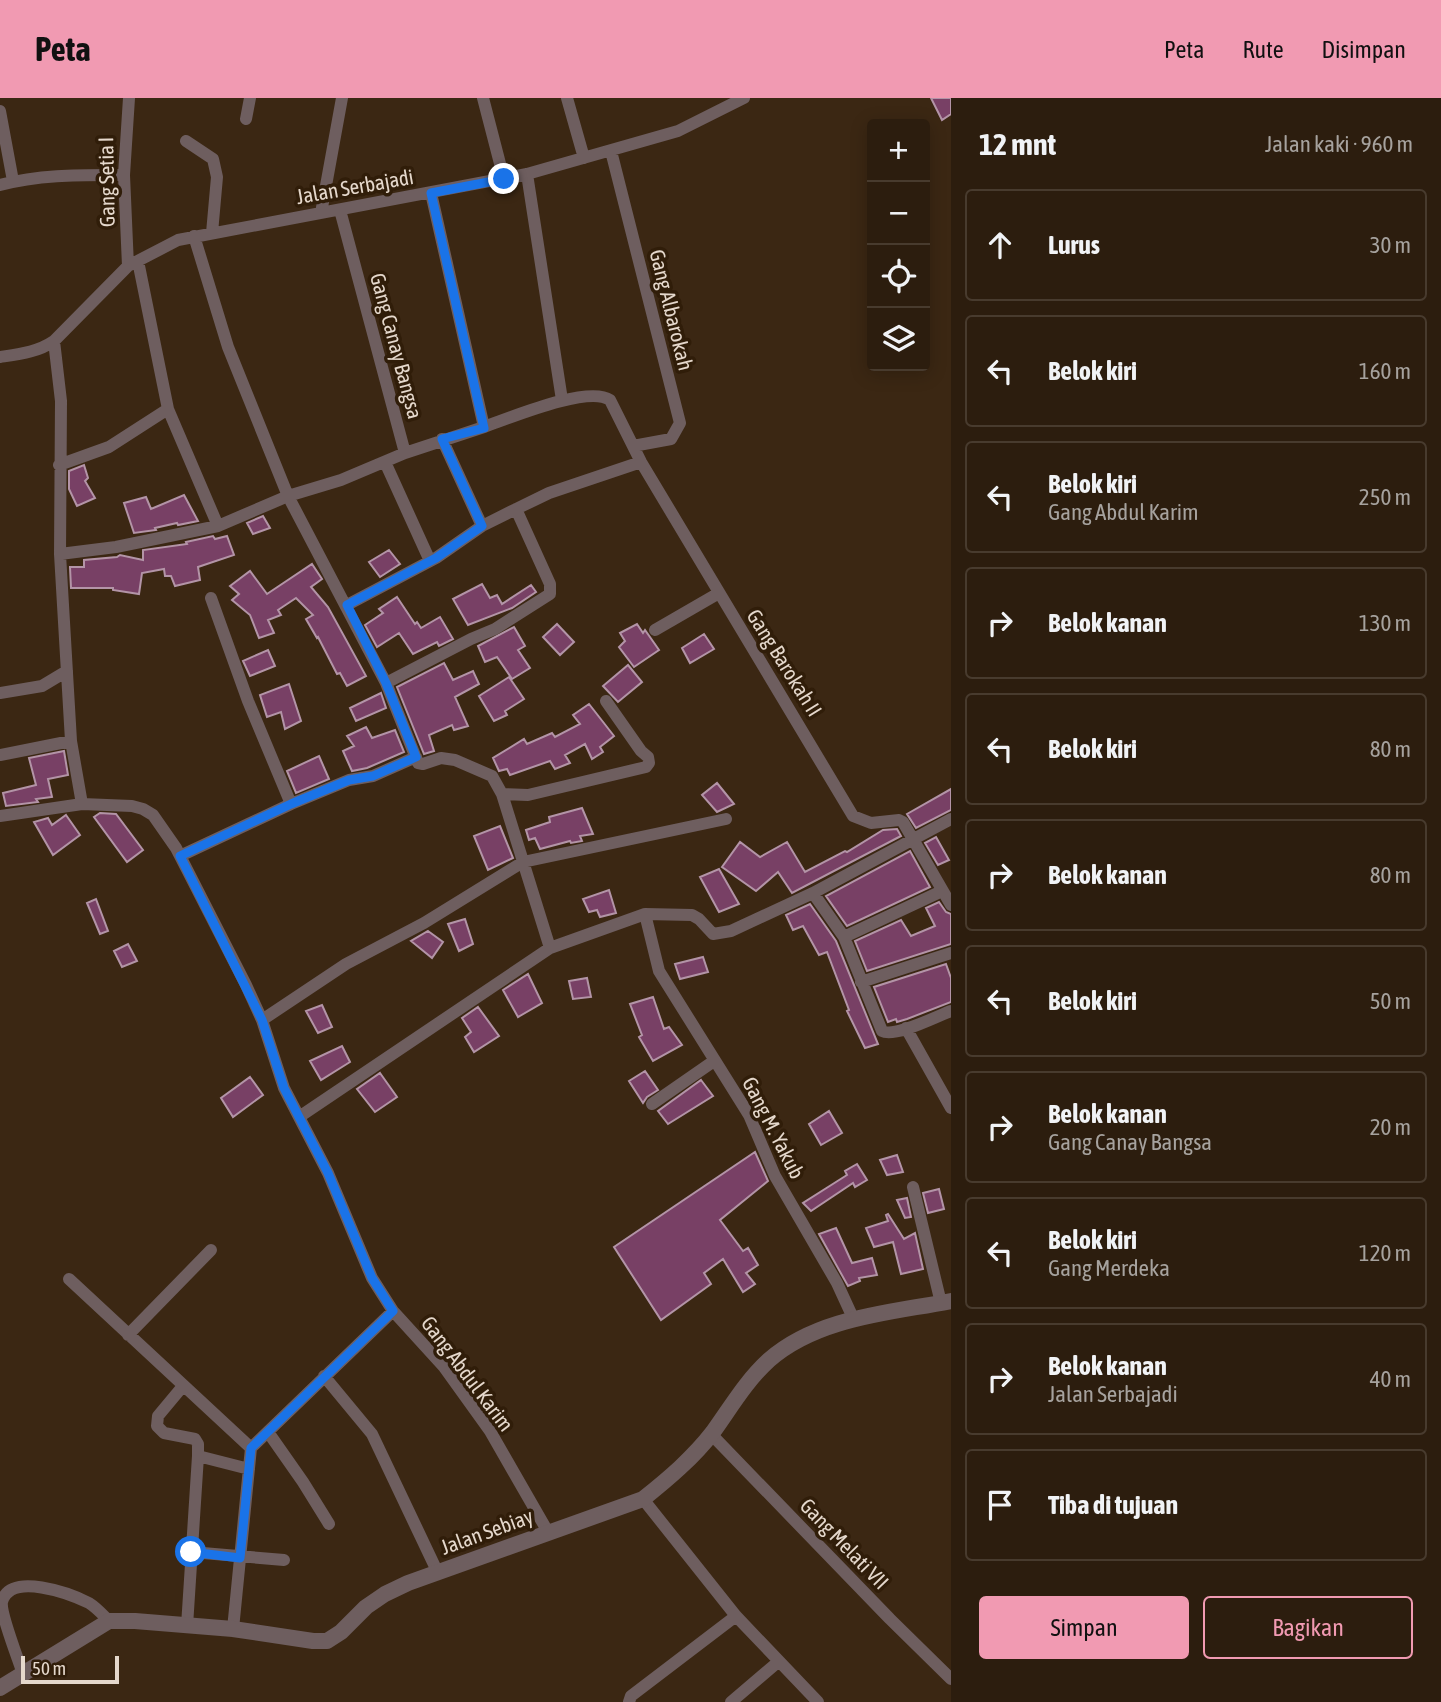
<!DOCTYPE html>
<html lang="id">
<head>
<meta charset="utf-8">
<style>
  :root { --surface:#2c1d0e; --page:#382a1c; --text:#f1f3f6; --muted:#a6a29e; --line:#483b2e; --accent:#f19ab2 }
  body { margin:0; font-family:"Asap Condensed",sans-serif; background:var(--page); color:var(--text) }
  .controls { position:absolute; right:21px; top:21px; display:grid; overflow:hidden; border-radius:7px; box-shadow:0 4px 18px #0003 }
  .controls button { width:63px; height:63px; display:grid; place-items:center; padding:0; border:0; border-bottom:2px solid var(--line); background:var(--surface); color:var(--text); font:35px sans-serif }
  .scale { position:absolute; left:21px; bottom:18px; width:98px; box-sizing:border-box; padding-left:7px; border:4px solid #e5d8cc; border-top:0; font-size:19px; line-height:24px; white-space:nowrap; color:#e5d8cc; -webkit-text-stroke:5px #301d09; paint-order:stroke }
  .stop { position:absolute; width:21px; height:21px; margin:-16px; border:5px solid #1a73e8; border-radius:50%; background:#fff }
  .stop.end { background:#1a73e8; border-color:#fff; box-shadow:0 2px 7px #0008 }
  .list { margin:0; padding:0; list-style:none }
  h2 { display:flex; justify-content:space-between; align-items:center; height:91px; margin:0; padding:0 28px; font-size:30px }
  h2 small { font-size:23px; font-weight:400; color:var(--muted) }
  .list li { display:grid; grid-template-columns:46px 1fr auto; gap:21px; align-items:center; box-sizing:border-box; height:112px; margin:0 14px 14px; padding:0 14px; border:2px solid var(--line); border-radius:7px }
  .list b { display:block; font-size:26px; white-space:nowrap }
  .list p { margin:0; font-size:23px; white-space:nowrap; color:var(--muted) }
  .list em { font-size:23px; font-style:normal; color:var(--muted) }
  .actions { display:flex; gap:14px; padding:21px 28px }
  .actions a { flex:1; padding:16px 0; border:2px solid var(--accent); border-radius:7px; text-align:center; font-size:24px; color:var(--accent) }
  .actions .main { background:var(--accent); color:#111 }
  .icon { flex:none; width:38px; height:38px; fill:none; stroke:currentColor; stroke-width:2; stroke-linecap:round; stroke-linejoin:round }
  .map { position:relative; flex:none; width:951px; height:1604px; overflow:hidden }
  header { display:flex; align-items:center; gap:42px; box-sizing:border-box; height:98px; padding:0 35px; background:var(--accent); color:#111 }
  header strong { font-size:33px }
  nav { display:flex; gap:38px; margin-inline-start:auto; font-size:24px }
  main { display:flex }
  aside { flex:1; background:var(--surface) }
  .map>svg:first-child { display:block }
</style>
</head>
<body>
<header>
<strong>Peta</strong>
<nav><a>Peta</a><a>Rute</a><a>Disimpan</a></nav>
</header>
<main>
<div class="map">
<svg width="951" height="1604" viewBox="0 0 951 1604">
  <rect width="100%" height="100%" fill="#3b2713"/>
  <path fill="#784065" stroke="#b394a7" stroke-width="2" d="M931,0H951V16L942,22Z
    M84,367L88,380L85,383L95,400L77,408L69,391V373Z
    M184,397L198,423L178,427L177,425L155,430L156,432L134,435L124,405L146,399L151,411Z
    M263,418L270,430L253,436L247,425Z
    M213,438L215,441L227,438L234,457L198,469L200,482L175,488L171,478H165L164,471L142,475L139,496L113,492V490H71L70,469H84V462L117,459L120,457L143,462V452L187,446L186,444Z
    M389,452L400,466L380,479L369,464Z
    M312,466L322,481L311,489L328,509L366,578L347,588L340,575L337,576L318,539L317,540L306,521L313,517L296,500L278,512L281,517L268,522L274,535L259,540L250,517L232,502L239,496L230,488L250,473L267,496Z
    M482,486L490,500L497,497L502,506L531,487L536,494L512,510L468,527L453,501Z
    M397,499L415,526L417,524L421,530L440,519L453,541L439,548L437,544L413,556L399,535L377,549L365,527L383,515L379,511Z
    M557,526L574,544L560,557L543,539Z
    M637,526L643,535L645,532L659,552L634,569L619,549L625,543L620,535Z
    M514,529L525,548L518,552L530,570L512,581L497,559L485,564L478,548Z
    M704,536L714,551L690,565L682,550Z
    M268,552L275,568L250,578L243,563Z
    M444,565L453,582L473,573L479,586L455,599L468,628L454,632L452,627L429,637L434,653L424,656L397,589Z
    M628,567L642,584L618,604L603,588Z
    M509,579L524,601L505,613L507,617L494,623L479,598Z
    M289,586L301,623L285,631L281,614L267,619L260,597Z
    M381,595L386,610L356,623L350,610Z
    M589,606L614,638L600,649L603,654L592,661L585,646L565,657L570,665L555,671L550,663L510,677L507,671L499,673L493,660L524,641L527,646L552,635L555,639L580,626L573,617Z
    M366,629L372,640L395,632L404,654L367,670L352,673L343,653L354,648L347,638Z
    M64,653L68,677L48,681L52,699L36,701L38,704L6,708L3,695L36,687L29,660Z
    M319,658L329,681L296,695L287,673Z
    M717,685L734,706L717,714L702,697Z
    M951,691V712L916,730L907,716Z
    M582,710L593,736L580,738L582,743L571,745L570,743L540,751L535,740L529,742L526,732L550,724L549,719Z
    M100,715L116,716L143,752L127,764L94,719Z
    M66,717L80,737L53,757L34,724L48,720L52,727Z
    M500,728L513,760L488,772L474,738Z
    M897,731L901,738L792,795L778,774L756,793L722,769L740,744L760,759L787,744L805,774L845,753L847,754L883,732Z
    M936,739L949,762L938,767L925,745Z
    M910,753L930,789L847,828L826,798Z
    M719,771L739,806L719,814L700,779Z
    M609,792L616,815L600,819L597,812L589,814L583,801Z
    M96,801L108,833L100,836L87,805Z
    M939,804L946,814L951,816V846L867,873L855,843L901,822L911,838L935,828L926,810Z
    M810,806L836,843L878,946L865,950L847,913L849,912L827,854L819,857L803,828L793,832L786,817Z
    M465,821L473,846L459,853L448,826Z
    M428,833L443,844L432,860L411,843Z
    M128,846L137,863L122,869L114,853Z
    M703,859L708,874L680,881L675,866Z
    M946,866L951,880V904L907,921L897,924L896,921L888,924L874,889Z
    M528,876L542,905L518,919L503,892Z
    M587,880L591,899L573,901L569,883Z
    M653,899L664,931L669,929L682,947L653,963L639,939L642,937L630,906Z
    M322,907L332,929L318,935L306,913Z
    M478,909L499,938L474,954L465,939L471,934L462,920Z
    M342,948L350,964L321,982L310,963Z
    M645,973L658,992L647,999L643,1005L629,983Z
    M380,975L397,999L375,1014L357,991Z
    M250,979L263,997L233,1019L221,1000Z
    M701,982L713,998L668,1026L658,1013Z
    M829,1013L842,1035L821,1047L809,1026Z
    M755,1054L768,1083L720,1122L743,1153L748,1150L758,1167L746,1175L755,1186L743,1194L723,1161L704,1175L711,1186L661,1222L614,1149Z
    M897,1057L903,1074L887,1077L880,1062Z
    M857,1066L867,1082L855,1089L853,1085L811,1113L803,1105L847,1077L845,1073Z
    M939,1091L944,1111L928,1115L923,1095Z
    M907,1100L911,1119L905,1120L897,1102Z
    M888,1116L904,1141L915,1135L923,1171L901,1176L893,1144L874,1149L866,1130L888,1123L886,1117Z
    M836,1130L852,1165L872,1160L877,1177L859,1180L860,1183L848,1188L819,1136Z"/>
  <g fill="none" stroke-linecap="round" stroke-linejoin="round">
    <path stroke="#6e5e5f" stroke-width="12" d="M483,0L504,81
      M567,0L584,60
      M0,13L13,83
      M246,21L250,0
      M186,43L213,61L217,79L212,135
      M611,53L680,325L671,341L633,348
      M527,76L562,302
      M0,87C40,76 83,77 124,77
      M431,95L484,329C510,320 588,287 610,302L641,364L853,718L871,725L899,722L903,724L951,807
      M340,112L405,355
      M321,115L342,0
      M194,138L228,249L288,398L386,585L418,665L423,666L441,660L455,662L492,678L502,696L550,850
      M138,163L168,311L218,428
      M128,168L124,77L129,0
      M54,243L61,303L60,456L71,643L82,706
      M0,259C20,256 38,254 54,243L128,168L178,142L527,76L678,33L744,0
      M442,341L482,428
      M385,364L430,463
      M59,367L109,349L168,311
      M60,456L116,449L218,428L288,398L341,382L405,355L484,329
      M211,500L248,603L291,706
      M347,507L436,460L482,428L516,411L549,395L641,364
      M655,532L719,495
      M386,585L471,541L495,531L550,496V486L516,411
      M0,595L42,588L67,573
      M0,657L71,643
      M502,696L528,697L646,669L649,665L648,659L641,653L606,603
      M0,718L82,706L132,708L143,711L153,717L176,750L246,887L262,922L284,990L328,1075L372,1180L393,1213L444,1269L490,1333L548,1434
      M180,758L291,706L349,682L373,678L416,659
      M813,795L844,839L882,933C895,940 937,918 951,913
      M645,816L659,873L749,1017L775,1078L837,1185L854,1222
      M844,839L942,793
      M861,884L951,855
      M262,922L346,866L424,825L523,764L726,721
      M906,930L951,1010
      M652,1006L714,963
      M299,1019L550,850L645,816L692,817L699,821L713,836L731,833L813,795L951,721
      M913,1089L941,1205
      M69,1181L251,1350
      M128,1237L211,1152
      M324,1278L372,1336L438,1475
      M183,1288L158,1318L157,1328L164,1335L195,1341L198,1346V1358
      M268,1334L303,1384L329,1426
      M711,1336L890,1521L951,1581
      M643,1401L736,1518L818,1604
      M191,1454L284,1462
      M187,1528L198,1358L249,1371
      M233,1531L251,1350L393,1213
      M23,1576C19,1563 0,1515 2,1504C10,1473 71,1496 89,1505C97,1510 103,1517 109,1523
      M629,1604L631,1598L736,1518
      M731,1604L778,1564"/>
    <path stroke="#6e5e5f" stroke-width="16" d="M0,1590L109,1523H135L233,1531L313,1543H327L341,1534L366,1509L385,1496L408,1485L643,1401C668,1381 693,1360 713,1334C731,1309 746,1283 769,1262C818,1219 890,1215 951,1203"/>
  </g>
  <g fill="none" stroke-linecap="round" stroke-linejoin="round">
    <path stroke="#1a73e8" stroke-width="9" d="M191,1454L240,1460L251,1350L393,1213L372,1180L328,1075L284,990L262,922L180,758L291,706L349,682L373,678L416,659L386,585L347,507L436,460L482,428L442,341L484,330L431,95L504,81"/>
  </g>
  <g text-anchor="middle" stroke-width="7" stroke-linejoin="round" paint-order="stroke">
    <g font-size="21" fill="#e5d8cc" stroke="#301d09">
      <text transform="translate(107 84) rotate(-91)" y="7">Gang Setia I</text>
      <text transform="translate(355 89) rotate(-10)" y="7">Jalan Serbajadi</text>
      <text transform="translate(671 212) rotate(76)" y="7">Gang Albarokah</text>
      <text transform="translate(396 248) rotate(75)" y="7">Gang Canay Bangsa</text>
      <text transform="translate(784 565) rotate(58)" y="7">Gang Barokah II</text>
      <text transform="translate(773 1030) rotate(63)" y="7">Gang M. Yakub</text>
      <text transform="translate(467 1276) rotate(53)" y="7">Gang Abdul Karim</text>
      <text transform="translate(487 1434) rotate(-20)" y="7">Jalan Sebiay</text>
      <text transform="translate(844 1446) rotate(46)" y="7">Gang Melati VII</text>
    </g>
  </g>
</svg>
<div class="controls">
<button>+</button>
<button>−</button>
<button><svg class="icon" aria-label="locate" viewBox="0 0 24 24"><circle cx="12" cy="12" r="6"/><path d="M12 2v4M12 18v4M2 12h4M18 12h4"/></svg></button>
<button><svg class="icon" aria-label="layers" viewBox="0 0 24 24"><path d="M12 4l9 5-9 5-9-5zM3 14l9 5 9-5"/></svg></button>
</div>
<div class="scale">50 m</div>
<div class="stop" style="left:191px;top:1454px"></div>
<div class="stop end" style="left:504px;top:81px"></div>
</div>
<aside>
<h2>12 mnt<small>Jalan kaki · 960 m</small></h2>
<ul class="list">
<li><svg class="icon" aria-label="ahead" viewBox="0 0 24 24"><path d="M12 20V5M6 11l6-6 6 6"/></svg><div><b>Lurus</b></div><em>30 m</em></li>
<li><svg class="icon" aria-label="left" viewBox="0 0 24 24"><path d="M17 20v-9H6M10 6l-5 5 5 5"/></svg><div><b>Belok kiri</b></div><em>160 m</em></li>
<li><svg class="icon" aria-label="left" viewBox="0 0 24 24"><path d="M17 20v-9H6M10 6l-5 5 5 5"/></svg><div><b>Belok kiri</b><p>Gang Abdul Karim</p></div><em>250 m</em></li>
<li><svg class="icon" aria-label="right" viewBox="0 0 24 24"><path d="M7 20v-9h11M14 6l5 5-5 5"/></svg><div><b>Belok kanan</b></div><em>130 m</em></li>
<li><svg class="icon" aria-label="left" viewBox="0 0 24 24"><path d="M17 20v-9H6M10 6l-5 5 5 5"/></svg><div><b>Belok kiri</b></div><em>80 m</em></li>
<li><svg class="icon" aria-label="right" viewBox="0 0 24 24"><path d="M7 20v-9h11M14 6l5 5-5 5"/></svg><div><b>Belok kanan</b></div><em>80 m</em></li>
<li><svg class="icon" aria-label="left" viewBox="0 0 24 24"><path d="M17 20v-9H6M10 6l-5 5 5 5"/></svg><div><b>Belok kiri</b></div><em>50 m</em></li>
<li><svg class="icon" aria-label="right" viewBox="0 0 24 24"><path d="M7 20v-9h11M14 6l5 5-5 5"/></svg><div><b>Belok kanan</b><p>Gang Canay Bangsa</p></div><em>20 m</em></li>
<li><svg class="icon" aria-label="left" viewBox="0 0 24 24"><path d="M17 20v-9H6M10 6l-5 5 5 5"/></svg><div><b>Belok kiri</b><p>Gang Merdeka</p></div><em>120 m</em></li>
<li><svg class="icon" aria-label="right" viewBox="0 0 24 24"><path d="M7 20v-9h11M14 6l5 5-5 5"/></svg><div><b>Belok kanan</b><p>Jalan Serbajadi</p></div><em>40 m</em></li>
<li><svg class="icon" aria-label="arrive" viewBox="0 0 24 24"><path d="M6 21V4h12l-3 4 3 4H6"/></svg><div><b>Tiba di tujuan</b></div></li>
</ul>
<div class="actions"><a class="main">Simpan</a><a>Bagikan</a></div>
</aside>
</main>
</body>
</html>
